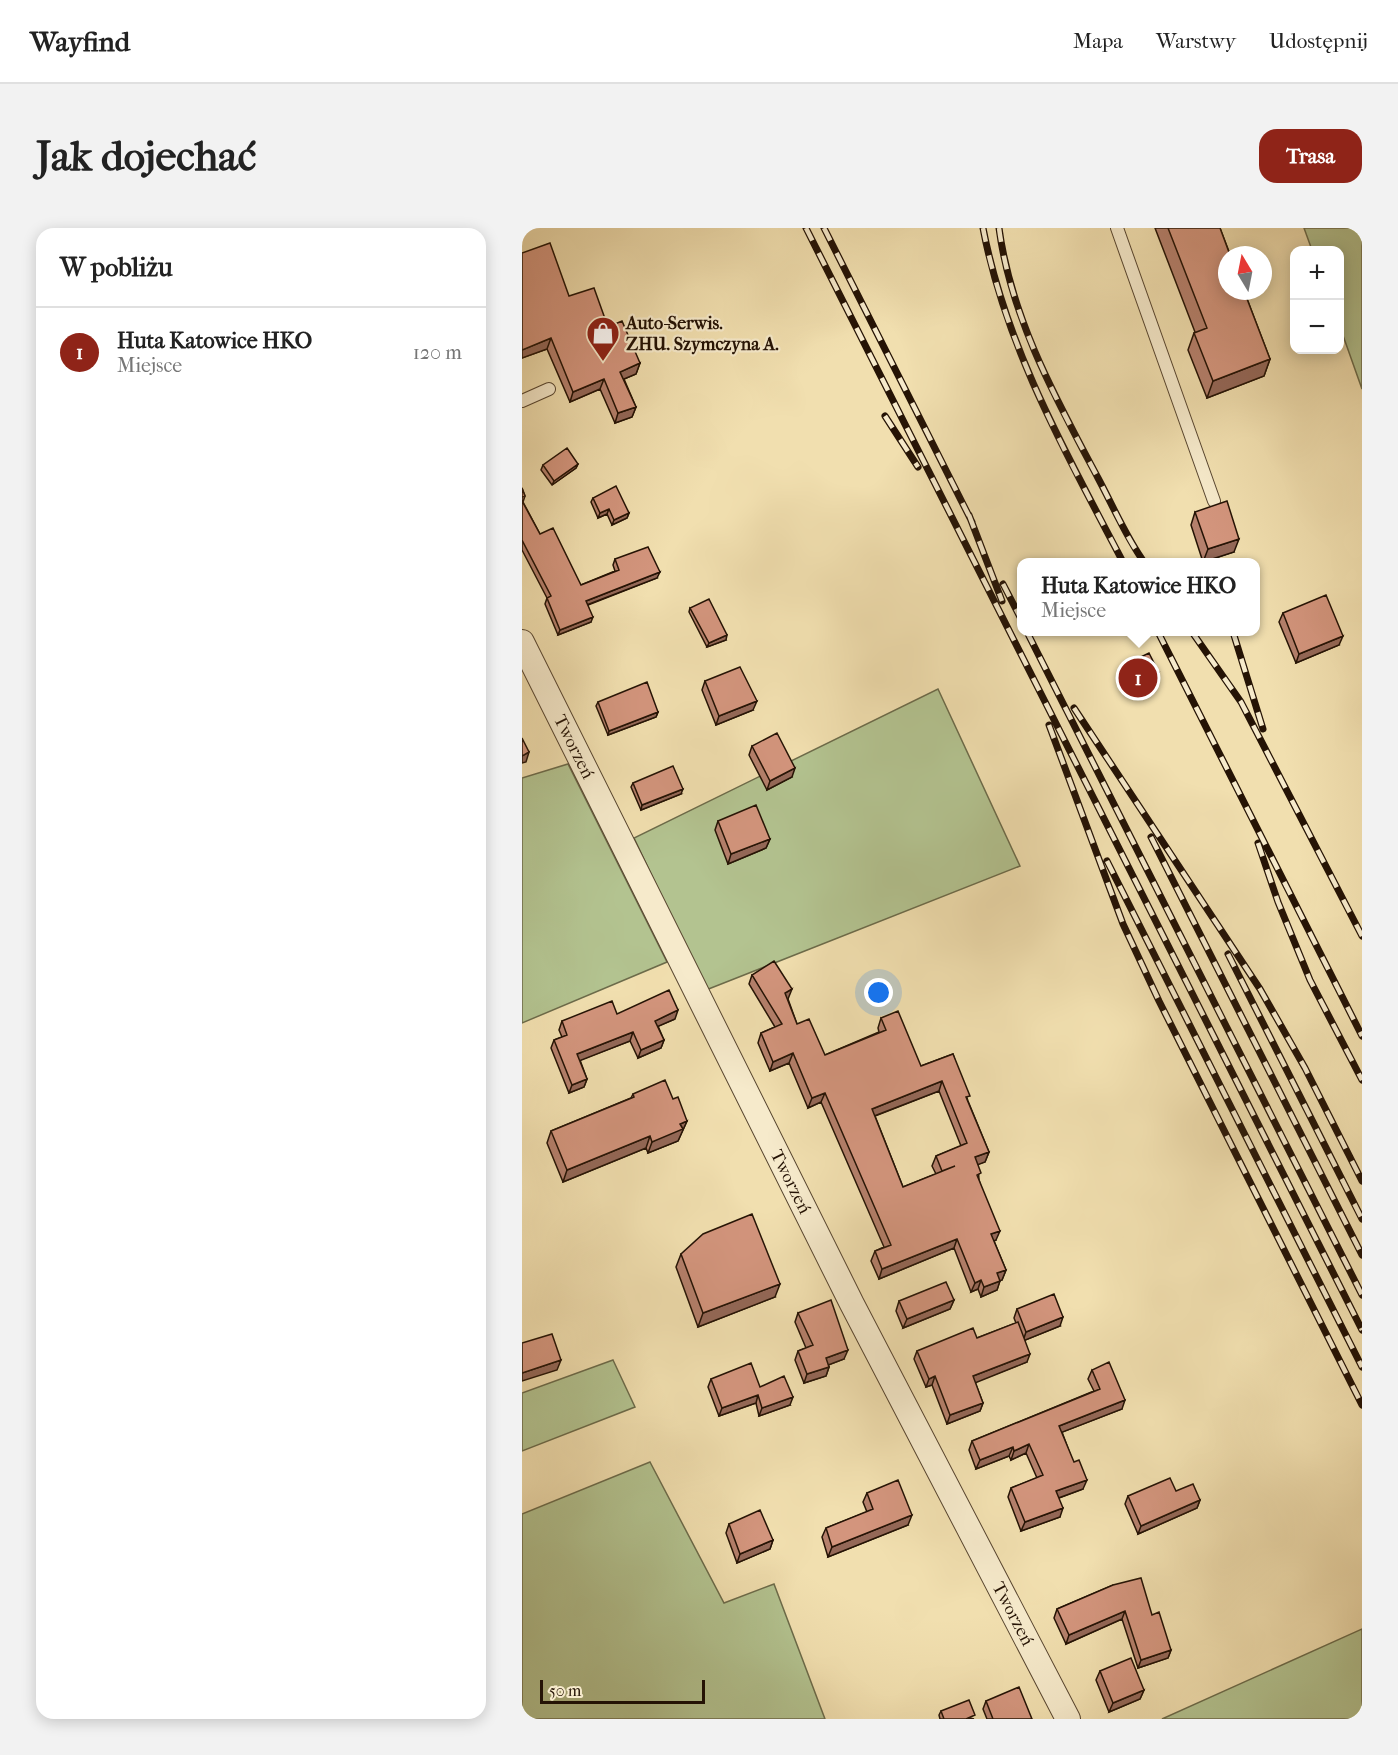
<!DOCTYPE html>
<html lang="pl">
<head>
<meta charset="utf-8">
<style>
  :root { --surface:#fff; --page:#f2f2f2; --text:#222; --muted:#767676; --line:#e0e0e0; --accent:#8f2418 }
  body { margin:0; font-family:"IM FELL French Canon",serif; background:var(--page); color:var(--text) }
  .controls { position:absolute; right:18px; top:18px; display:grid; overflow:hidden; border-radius:12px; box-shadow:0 3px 15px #0003 }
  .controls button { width:54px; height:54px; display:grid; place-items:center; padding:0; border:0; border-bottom:2px solid var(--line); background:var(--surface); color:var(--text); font:30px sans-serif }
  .compass { position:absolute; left:696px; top:18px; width:54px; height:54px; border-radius:50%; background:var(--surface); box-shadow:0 3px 15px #0003; rotate:350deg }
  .scale { position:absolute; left:18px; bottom:15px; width:165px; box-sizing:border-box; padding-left:6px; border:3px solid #251305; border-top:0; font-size:16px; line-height:21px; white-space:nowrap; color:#251305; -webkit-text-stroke:4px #f6eacb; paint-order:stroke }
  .you { position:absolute; left:357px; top:765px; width:21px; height:21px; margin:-15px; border:4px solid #fff; border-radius:50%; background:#1a73e8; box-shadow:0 0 0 9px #1a73e833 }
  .badge { display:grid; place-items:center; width:39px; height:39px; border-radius:50%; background:var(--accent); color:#fff; font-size:20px; font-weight:700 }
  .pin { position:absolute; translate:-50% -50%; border:3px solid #fff; box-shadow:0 2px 6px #0006 }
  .popup { position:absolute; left:495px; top:330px; width:243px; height:78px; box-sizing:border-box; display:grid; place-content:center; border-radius:12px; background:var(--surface); filter:drop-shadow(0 2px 4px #0005); font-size:20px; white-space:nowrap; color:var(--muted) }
  .popup b { font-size:22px; color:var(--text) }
  .popup::after { content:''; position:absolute; left:50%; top:100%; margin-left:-12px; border:12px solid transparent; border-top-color:var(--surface) }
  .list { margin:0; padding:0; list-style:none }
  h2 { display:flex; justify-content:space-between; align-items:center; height:78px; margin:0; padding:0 24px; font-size:26px }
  h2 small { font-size:20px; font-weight:400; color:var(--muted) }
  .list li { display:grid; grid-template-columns:39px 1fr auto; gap:18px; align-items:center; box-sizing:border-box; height:90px; padding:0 24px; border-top:2px solid var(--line) }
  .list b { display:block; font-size:22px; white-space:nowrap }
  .list p { margin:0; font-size:20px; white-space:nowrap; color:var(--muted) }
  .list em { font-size:20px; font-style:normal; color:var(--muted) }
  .map { position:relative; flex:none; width:840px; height:1491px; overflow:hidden; border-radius:18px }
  header { display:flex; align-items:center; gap:36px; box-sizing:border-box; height:84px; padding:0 30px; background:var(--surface); border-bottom:2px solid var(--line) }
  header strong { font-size:28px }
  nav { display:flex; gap:33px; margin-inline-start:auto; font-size:21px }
  .intro { display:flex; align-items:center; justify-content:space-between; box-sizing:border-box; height:144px; padding:0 36px }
  h1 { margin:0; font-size:42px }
  .button { padding:15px 27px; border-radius:18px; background:var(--accent); color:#fff; font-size:21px; font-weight:700 }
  main { display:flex; gap:36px; padding:0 36px }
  aside { flex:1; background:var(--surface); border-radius:18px; box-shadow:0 3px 15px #0003 }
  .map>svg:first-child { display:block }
</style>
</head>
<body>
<header>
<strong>Wayfind</strong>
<nav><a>Mapa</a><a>Warstwy</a><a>Udostępnij</a></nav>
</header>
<div class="intro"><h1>Jak dojechać</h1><a class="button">Trasa</a></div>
<main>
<aside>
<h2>W pobliżu<small></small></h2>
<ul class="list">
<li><span class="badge">1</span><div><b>Huta Katowice HKO</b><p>Miejsce</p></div><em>120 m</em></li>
</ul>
</aside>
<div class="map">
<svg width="840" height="1491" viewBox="0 0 840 1491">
  <rect width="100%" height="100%" fill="#f1dfaf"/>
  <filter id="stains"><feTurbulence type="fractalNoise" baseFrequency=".00333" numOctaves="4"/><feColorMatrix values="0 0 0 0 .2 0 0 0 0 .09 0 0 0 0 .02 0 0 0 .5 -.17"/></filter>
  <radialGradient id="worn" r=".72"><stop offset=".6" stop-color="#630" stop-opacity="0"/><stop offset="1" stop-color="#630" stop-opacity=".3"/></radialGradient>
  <path fill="#b3c390" stroke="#6c6b4a" stroke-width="1.5" d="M782,0H840V161L818,99V22H790Z
    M416,461L498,638L184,762L112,610Z
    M46,536L145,734L0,795V550Z
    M91,1132L113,1179L0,1223V1165Z
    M128,1234L202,1375L252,1356L303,1491H0V1286Z
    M840,1401V1491H640Z"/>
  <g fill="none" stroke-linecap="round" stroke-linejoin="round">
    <defs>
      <path id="service" d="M595,0L692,273
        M0,173L27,161"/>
      <g id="minor">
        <path id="s1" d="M0,414L330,1076L546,1491"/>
      </g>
    </defs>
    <use href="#service" stroke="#584630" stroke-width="14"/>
    <use href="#minor" stroke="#584630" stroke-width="26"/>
    <use href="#service" stroke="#f6eacb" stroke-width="12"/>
    <use href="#minor" stroke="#f6eacb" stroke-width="24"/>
    <defs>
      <path id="rail" d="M284,0L840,1102
        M302,0L450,294
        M461,0C484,120 545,227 601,334
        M477,0C489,90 534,171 576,250C591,278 604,309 622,334
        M363,188L396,239
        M447,287L480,373
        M481,356L499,391
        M505,404L840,1067
        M636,404L840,808
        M670,404L719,474L840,708
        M711,404L741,501
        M552,480L738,761L783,840L840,953
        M527,497L601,696L637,773L840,1177
        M629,609L840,1027
        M736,615L756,674L788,752L840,852
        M585,633L840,1139
        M706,726L840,991"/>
    </defs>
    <use href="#rail" stroke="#251305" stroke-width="7"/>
    <use href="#rail" stroke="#f6eacb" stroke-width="4.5" stroke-dasharray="14" stroke-linecap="butt"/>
  </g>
  <path fill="#b5806c" stroke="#251305" stroke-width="1.5" fill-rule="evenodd" d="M633,0H698L748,131L742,148L685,170L666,122L672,105L673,104Z
    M0,25L47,68L86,99L118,135L114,146L102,151L114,179L110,189L93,195L78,161L48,174L25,121L0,130Z
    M56,236L54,240L30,257L19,242L21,237Z
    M0,260L3,268L1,274L18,306L59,357L93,343L91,337L93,331L135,350L66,377L69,394L36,407L23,376L25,370L0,322Z
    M71,270L107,285L105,290L90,297L85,286L76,290L69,274Z
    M673,284L712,324L681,334L669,297Z
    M168,380L204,412L185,419L167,384Z
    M761,385L817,417L774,435L757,394Z
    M602,437L634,454L609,467L598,447Z
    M183,453L231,482L194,497L180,462Z
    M76,474L136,484L134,489L86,507L74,478Z
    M230,518L270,549L245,562L227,527Z
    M111,555L159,566L119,582L109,559Z
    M196,593L248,611L244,620L206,636L193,602Z
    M230,747L266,771L275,796L303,827L357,804L356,800L359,790L399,838L431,826L446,873L467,924L463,934L456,936L457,952L474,1012L472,1013L484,1042L480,1052H478L475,1062L459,1069L456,1061L449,1064L432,1020L357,1051L349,1033L353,1023L362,1019L299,874L286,880L267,835L248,843L236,815L239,805L253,799L227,756ZM417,863L439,918L414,928L410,938L414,946L381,959L353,888Z
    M95,786L153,791L136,798L142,812L139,820L116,830L108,813L58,832L65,851L62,859L47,865L29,820L32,812L40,809L37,802L40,793Z
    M111,866L151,871L165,893L156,913L126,925L124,920L41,954L25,915L29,903L109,870Z
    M159,1026L253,1069L176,1099L154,1039Z
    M432,1072L428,1081L381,1100L374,1083L377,1073Z
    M495,1081L538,1098L503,1112L505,1134L453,1154L461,1175L458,1183L425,1196L410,1157L404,1159L392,1131L395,1123L455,1110L494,1095L492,1090Z
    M276,1085L322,1131L306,1137L307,1139L304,1148L282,1155L273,1132L276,1123L284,1120L273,1094Z
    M570,1142L600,1181L540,1204L561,1261L537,1270L538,1289L499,1303L486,1269L489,1260L515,1250L504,1225L489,1232L487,1228L454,1241L447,1222L450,1213L572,1163L566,1151Z
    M189,1151L238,1159L268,1177L237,1188L234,1175L197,1188L186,1159Z
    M654,1263L678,1272L675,1280L616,1306L603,1276L606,1268Z
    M345,1265L386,1297L306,1329L300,1309L304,1300L345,1284L341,1274Z
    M207,1296L251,1312L248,1321L215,1335L204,1305Z
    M591,1357L630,1387L649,1422L646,1430L616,1440L600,1391L544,1416L532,1390L535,1381Z
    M578,1443L622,1462L618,1471L587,1484L574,1452Z
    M464,1473L510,1491H465L461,1481Z
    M419,1483L452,1491H418L417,1487Z"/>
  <path fill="#946858" stroke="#251305" stroke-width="1.5" d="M29,110L25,121L0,130V122Z
    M748,131L742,148L685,170L691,153Z
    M118,135L114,146L95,154L98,144Z
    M82,151L78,161L48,174L51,164Z
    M114,179L110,189L93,195L96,185Z
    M56,236L54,240L30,257L32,253Z
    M87,281L85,286L76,290L78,285Z
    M107,285L105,290L90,297L92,292Z
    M717,311L712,324L681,334L686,321Z
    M138,344L135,350L62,378L64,373Z
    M71,389L69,394L36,407L38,402Z
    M205,407L204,412L185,419L187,415Z
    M821,408L817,417L774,435L777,426Z
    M637,445L634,454L609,467L612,458Z
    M235,473L231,482L194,497L197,488Z
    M136,484L134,489L86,507L87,503Z
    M7,524L4,534L0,535V528Z
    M273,540L270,549L245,562L248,553Z
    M161,561L159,566L119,582L120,577Z
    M248,611L244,620L206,636L209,626Z
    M270,761L266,771L260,775L263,765Z
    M156,782L153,791L130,801L133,793Z
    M111,804L108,813L52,835L55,826Z
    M142,812L139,820L116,830L119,822Z
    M271,825L267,835L248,843L251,834Z
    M65,851L62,859L47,865L50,857Z
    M420,853L417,863L347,890L350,881Z
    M303,865L299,874L286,880L290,870Z
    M165,893L156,913L126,925L130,914L158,896Z
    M128,908L124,920L41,954L45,942Z
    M467,924L463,934L450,939L453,929Z
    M478,1003L474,1012L465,1016L469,1006Z
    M435,1011L432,1020L357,1051L360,1041Z
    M484,1042L480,1052L472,1055L475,1045Z
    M459,1052L456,1061L449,1064L453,1055Z
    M478,1053L475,1062L459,1069L462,1059Z
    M258,1056L253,1069L176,1099L181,1085Z
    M432,1072L428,1081L381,1100L385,1091Z
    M541,1089L538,1098L501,1113L504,1104Z
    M326,1122L322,1131L301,1139L304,1130Z
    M508,1126L505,1134L448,1157L451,1148Z
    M39,1132L35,1142L0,1153V1145Z
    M307,1139L304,1148L282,1155L285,1146Z
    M413,1148L410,1157L404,1159L407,1151Z
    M236,1167L234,1175L197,1188L200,1180Z
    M271,1169L268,1177L237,1188L240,1180Z
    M603,1172L600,1181L533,1207L537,1198Z
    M461,1175L458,1183L425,1196L428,1187Z
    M507,1216L504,1225L489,1232L492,1223Z
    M491,1219L487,1228L454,1241L458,1232Z
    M565,1252L561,1261L531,1272L534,1263Z
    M678,1272L675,1280L616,1306L619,1298Z
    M541,1280L538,1289L499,1303L503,1294Z
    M390,1287L386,1297L306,1329L310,1319Z
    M251,1312L248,1321L215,1335L218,1326Z
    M603,1383L600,1391L544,1416L547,1407Z
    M649,1422L646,1430L616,1440L619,1432Z
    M622,1462L618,1471L587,1484L591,1475Z"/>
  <path fill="#d3957d" stroke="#251305" stroke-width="1.5" fill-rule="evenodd" d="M646,0H698L708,27H705V63H722L748,131L691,153L672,105L685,100Z
    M28,15L47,68L72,60L86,99L100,93L118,135L98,144L114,179L96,185L82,151L51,164L29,110L0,122V25Z
    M45,220L56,236L32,253L21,237Z
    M94,258L107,285L92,292L87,281L78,285L71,270Z
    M0,260L3,268L0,269Z
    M0,273L18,306L31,300L59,357L97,342L93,331L126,319L138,344L64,373L71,389L38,402L25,370L29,368L0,312Z
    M705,273L717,311L686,321L673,284Z
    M804,367L821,408L777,426L761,385Z
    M187,371L205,407L187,415L168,380Z
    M627,425L637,445L612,458L602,437Z
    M218,439L235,473L197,488L183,453Z
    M125,454L136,484L87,503L76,474Z
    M255,505L273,540L248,553L230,518Z
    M0,510L7,524L0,528Z
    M151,538L161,561L120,577L111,555Z
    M234,577L248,611L209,626L196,593Z
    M252,733L270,761L263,765L275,796L287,791L303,827L364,802L359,790L376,783L399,838L431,826L448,868L444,869L467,924L453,929L459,945L455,947L478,1003L469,1006L484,1042L475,1045L478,1053L462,1059L459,1052L453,1055L435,1011L360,1041L353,1023L369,1017L303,865L290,870L271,825L251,834L239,805L260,796L230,747ZM420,853L445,915L414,928L420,943L433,938L381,959L350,881Z
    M147,762L156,782L133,793L142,812L119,822L111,804L55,826L65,851L50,857L32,812L45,807L40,793L90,773L95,786Z
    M143,852L151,871L156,869L165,893L158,896L161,901L130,914L128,908L45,942L29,903L112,869L111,866Z
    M230,986L258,1056L181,1085L159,1026L181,1006Z
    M424,1054L432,1072L385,1091L377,1073Z
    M532,1066L541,1089L504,1104L495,1081Z
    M309,1072L326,1122L304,1130L307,1139L285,1146L276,1123L291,1117L276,1085Z
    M496,1094L508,1126L451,1148L461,1175L428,1187L413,1148L407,1151L395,1123L451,1100L455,1110Z
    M30,1106L39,1132L0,1145V1115Z
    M587,1134L603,1172L537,1198L552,1234L557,1232L565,1252L534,1263L541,1280L503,1294L489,1260L521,1247L507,1216L492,1223L491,1219L458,1232L450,1213L578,1161L570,1142Z
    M229,1135L238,1159L262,1148L271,1169L240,1180L236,1167L200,1180L189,1151Z
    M648,1250L654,1263L671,1256L678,1272L619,1298L606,1268Z
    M376,1252L390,1287L310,1319L304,1300L351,1281L345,1265Z
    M238,1282L251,1312L218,1326L207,1296Z
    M619,1350L630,1387L637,1384L649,1422L619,1432L603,1383L547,1407L535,1381L591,1357Z
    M609,1430L622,1462L591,1475L578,1443Z
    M497,1459L510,1491H471L464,1473Z
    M447,1472L453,1487L444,1491H422L419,1483Z"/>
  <defs>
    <symbol id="shop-pin" viewBox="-11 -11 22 30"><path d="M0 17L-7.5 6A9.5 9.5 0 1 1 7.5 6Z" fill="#8f2418" stroke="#f6eacb"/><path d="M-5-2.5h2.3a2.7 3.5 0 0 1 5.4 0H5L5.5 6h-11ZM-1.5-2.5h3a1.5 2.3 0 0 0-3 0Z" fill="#fff"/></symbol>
  </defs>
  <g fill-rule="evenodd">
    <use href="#shop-pin" x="62" y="86" width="38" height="52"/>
  </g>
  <g text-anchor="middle" stroke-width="4.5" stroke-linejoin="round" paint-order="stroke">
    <g font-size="18" font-weight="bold" fill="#251305" stroke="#f6eacb" text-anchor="start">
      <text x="104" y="101">Auto-Serwis.<tspan x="104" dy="21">ZHU. Szymczyna A.</tspan></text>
    </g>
    <g font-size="18" fill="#251305" stroke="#f6eacb">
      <text dy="6" stroke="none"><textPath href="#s1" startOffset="117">Tworzeń</textPath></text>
      <text dy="6" stroke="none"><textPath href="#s1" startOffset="603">Tworzeń</textPath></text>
      <text dy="6" stroke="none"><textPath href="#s1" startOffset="1089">Tworzeń</textPath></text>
    </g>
  </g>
  <rect width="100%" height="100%" filter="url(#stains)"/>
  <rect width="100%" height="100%" fill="url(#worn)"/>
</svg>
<div class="controls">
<button>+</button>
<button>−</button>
</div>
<svg class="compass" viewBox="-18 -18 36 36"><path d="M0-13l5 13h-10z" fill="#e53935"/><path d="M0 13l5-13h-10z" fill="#767676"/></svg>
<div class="scale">50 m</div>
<div class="you"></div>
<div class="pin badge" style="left:616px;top:450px">1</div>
<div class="popup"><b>Huta Katowice HKO</b>Miejsce</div>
</div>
</main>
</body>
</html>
